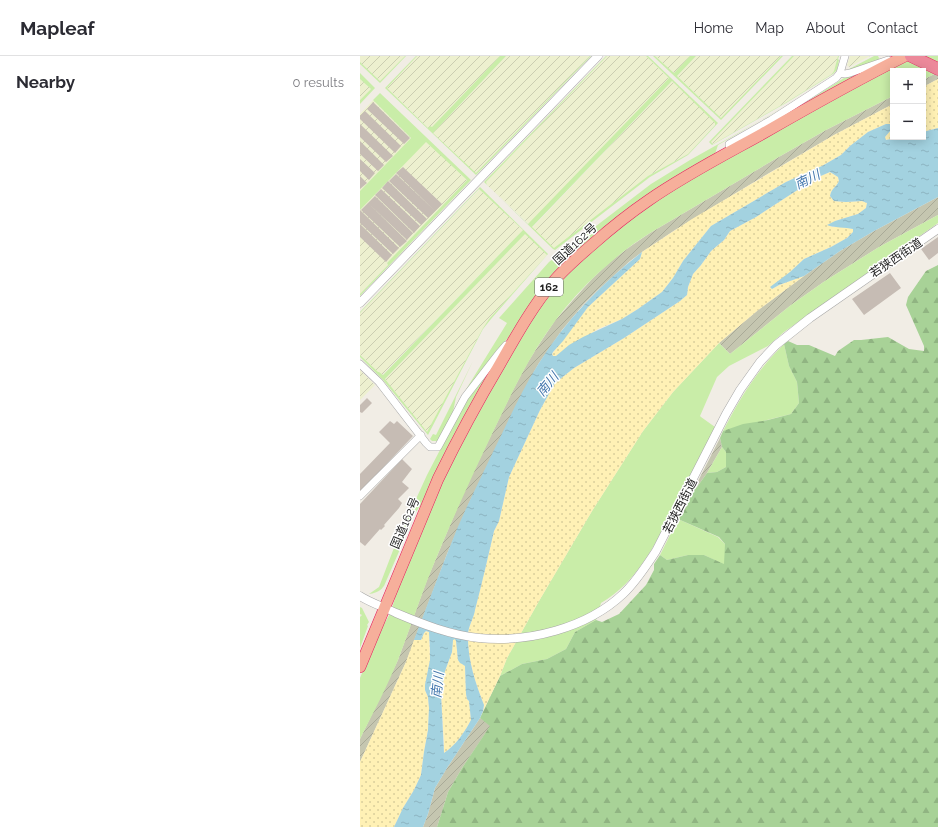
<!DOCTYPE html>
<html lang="en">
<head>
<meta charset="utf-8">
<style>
  :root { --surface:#fff; --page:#f2f2f3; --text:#2b2b33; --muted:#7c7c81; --line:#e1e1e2 }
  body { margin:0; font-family:Raleway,"Noto Sans JP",sans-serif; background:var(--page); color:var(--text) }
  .controls { position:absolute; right:12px; top:12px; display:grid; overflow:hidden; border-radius:0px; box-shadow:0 2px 10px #0003 }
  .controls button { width:36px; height:36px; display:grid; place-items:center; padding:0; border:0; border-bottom:1px solid var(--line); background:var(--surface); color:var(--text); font:20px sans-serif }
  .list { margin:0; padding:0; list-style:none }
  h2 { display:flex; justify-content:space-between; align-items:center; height:52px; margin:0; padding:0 16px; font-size:17px }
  h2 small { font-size:13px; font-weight:400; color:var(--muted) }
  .map { position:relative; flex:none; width:578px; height:771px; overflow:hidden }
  header { display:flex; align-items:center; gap:24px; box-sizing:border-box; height:56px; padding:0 20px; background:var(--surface); border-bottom:1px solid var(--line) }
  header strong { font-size:19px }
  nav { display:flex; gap:22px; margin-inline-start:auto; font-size:14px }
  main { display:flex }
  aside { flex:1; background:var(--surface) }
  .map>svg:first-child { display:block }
</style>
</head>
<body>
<header>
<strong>Mapleaf</strong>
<nav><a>Home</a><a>Map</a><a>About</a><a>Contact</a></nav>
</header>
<main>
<aside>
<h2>Nearby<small>0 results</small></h2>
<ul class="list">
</ul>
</aside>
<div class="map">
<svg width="578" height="771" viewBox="0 0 578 771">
  <defs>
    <pattern id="construction-furrows" width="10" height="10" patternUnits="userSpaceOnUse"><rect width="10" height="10" fill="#c5c6b0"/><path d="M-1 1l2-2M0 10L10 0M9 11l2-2" fill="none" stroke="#a9aa97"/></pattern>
    <pattern id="farmland-furrows" width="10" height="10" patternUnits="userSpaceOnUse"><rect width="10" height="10" fill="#edf0cf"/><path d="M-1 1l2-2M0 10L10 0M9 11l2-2" fill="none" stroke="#cbcdb1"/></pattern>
    <pattern id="forest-firs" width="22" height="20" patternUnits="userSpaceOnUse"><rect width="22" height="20" fill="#a8d297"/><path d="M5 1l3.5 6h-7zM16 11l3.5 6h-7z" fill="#90b482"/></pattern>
    <pattern id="sand-dots" width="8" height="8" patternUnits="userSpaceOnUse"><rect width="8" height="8" fill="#fff1b5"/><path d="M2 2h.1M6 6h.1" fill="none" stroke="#dace9b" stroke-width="1.8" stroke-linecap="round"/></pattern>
    <pattern id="water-ripples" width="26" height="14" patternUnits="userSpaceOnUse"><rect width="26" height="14" fill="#a3d2e0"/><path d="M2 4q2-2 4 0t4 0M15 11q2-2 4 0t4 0" fill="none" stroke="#8cb4c0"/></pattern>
  </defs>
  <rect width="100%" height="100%" fill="#f1ede5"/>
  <path fill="url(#construction-furrows)" d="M578,16V23L563,31V24Z
    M533,40V48L474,79L404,120L315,174L282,196L270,205L239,233L223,249L202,274L179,307L171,321L109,447L87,498L46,606L0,706V683L38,604L67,524L106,431L153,334L168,306L180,287L194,266L213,244L232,223L251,205L271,190L290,177L417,102L466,74Z
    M578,141V159L519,191L465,225L431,249L370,298L359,287L397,255L444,220L480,195L514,175Z
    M360,382L362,391L347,417L337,431H335Z
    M120,662L131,669L102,712L88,736L77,771H63L68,758L75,732L87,712Z"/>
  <path fill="url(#farmland-furrows)" d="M0,0H45L20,25L0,6Z
    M57,0H140L72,71L68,72L27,32Z
    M146,0H230L116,117H115L73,77Z
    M247,0H286L309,22L169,168L127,129L126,126Z
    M295,0H330L314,17Z
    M336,0H421L361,62L317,20Z
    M434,0H478L474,15L472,18L425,47L353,88L351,86Z
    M490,0H510L489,11L487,9Z
    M0,23L11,33L0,44Z
    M312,25L356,67L355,68L328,98L288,120L194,193L172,172Z
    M13,44L51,82L0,135V58Z
    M66,85L107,124L27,207L28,209L0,238V154Z
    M120,133L163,174L22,319L18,317L0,299V257Z
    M165,177L187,199L129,263L123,272L67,377L25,323Z
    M0,314L15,329L0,344Z"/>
  <path fill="#c9eda8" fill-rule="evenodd" d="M45,0H46L20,27L0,8V6L20,25Z
    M56,0H57L27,32L68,72L70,70L72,71L140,0H146L73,77L116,117L230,0H231L116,119L25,32Z
    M246,0H247L126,126L127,129L168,168L309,22L286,0H288L358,67L328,99L290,121L195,194L193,193L124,126ZM312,25L355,67V69L328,98L288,120L194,192L172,171Z
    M293,0H295L314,17L330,0H336L317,20L361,62L421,0H423L361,64Z
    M432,0H434L351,86L353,88L425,47L472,18L474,15L478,0H479L478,3L479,4L477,14L473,18L426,47L352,89L349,86Z
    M514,0H518L520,4L492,13H489Z
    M553,0H578V16L563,24V15H533V40L466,74L417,102L290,177C276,186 263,195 251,206C218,233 190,268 169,305C155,329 144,354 132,378C109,426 87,475 67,525C57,551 48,578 38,604C27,631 13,657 0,683V622L20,573C29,563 34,549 36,536L81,425L154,290L196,228L254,175L326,125Z
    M512,12L424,60L484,22Z
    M0,17L15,32L0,48V44L11,33L0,23Z
    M20,37L111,124L0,240V238L28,209L27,207L107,124L66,86L0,154V135L51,82L13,44Z
    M426,50L358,89L354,101L259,161L138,293L106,335H105L147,267L139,262L189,206L291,128L330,104Z
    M120,131L188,198L131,263L123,273L102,313L68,379L23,324L0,301V299L18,316H19L23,319L163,174L119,133L0,257V256ZM165,178L187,199L129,263L123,272L67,376L25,323Z
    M578,159V167L424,276L408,290L369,310L357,321L340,360L341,361L355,371C343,394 331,418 319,442C299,480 280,525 241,547L236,564L215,576L206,593L187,603L162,608L140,620L147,602L179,545L232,455L283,375L313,336L359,287L370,298L431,249L465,225L519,191Z
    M424,288L429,310L437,326L439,347L431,358L363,375C380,342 397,314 424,288Z
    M140,299L74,421L61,449L52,461L45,476L41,490V491L24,530L23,531C21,535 13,538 9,538L19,531L37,484L47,456H48L51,448L56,443L67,419L108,340Z
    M113,305L96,341L93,356L80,382L77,385H72L70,383L73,378L76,379Z
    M362,391L366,396V411L357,416L347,417Z
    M318,463L358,481L365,488V509L344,499H328L307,504L300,499Z
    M0,551L2,552L9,566L7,569L8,570L0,592V561L2,559L0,558Z"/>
  <path fill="url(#forest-firs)" d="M578,209V771H77L88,736L102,712L130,670L120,662L140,620L162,608L187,603L206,593L215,576L236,564L242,566L259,558L286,529L294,514V508L300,499L307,504L328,499H344L364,508L365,488L359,481L318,463L335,431H337L347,417L357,416L366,411V396L362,391L360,382L363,375L383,368L408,364L431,358L439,347L437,326L429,310L424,288L428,285L437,289H449L475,300L478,295L494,284H501L528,281L549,293L564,295V290L546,249L548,241L566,215Z"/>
  <path fill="url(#sand-dots)" d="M578,23V72L563,76V31Z
    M533,48V81H544L525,84V81L531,74L526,68L508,76L490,90L481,99L462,110L426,126L351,170L323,205L313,222L302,236L278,253L262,263L238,273L202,296L196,300H193L192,298L228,251L280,203L282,196L332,163L474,79Z
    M470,116L478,121L479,125C476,132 472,131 470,140L474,145L486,146L502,145L507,147L506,152L498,158L475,165L471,171H484L493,173V176L487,182L471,191L444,203L412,233L419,229L444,220L397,255L359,287L313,336L283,375L232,455L179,545L147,602L140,620L123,655L124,649C115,626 107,602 108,577C109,569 114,561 115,553C122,527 128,501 134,475L139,465L149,421L180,354L195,327L214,312L264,282L320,245L327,239L328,231L333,218L341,209L351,195L364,184L370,175L396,161L456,122Z
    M66,575L69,576L70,604L65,629V634L68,641L69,652L68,674L64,696L61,719L54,734L43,752L34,771H0V706L46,606L54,584H61L64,577Z
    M93,583H95L96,585L98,604L105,610L106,638L107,643L109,645L111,664C105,676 95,690 84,697V687L81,638L85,615L92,596Z"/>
  <path fill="url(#water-ripples)" fill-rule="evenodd" d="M526,68H531V74L525,81L526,84L544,81H563V76L578,72V141L514,175L480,195L444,220L419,229L412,233L410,231L430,216L444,203L471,191L487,182L493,176V173C486,171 473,172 467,169L475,165L498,158L506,152L507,147L502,145L486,146L474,145L470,140C472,131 476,132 479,125L478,121L470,116L456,122L396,161L370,175L364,184L351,195L341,209L333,218L328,231L327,239L320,245L264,282L214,312L195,327L180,354L149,421L139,465L134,475C128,501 122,527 115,554C114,561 109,569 108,577C107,602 115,626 124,649L123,655L120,662L87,712L75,732L68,758L63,771H34L43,752L54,734L61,719L64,696L68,674L69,652L68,641L65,634V629L70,604V592L69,576L66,575L64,577L61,584H54C68,547 82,510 97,473C108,447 121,422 133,396C148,366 161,335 179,307C206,264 242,227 282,196L280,203L228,251L203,285L193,296L192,298L193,300H196L209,289L223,281L262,263L278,253L302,236L313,222L323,205L351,170L426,126L462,110L481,99L490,90L508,76ZM95,583L96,585L98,604L100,607L102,608L105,610L106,638L107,643L109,645L111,664C105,676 95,690 84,697L81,638L85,615L92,596L93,584Z"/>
  <path fill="#c6bcb4" d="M13,46L50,82L44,88L7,53Z
    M5,55L41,90L35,97L0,63V60Z
    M0,68L33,100L26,106L0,81Z
    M0,85L24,109L18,115L0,98Z
    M0,103L15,117L9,124L0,115Z
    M43,111L82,148L75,155L36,117Z
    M36,118L75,155L68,162L29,125Z
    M0,120L7,127L0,133Z
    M28,125L67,163L61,169L22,132Z
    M21,133L60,170L54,177L15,139Z
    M15,140L53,177L47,184L8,147Z
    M8,147L47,185L40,191L1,154Z
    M0,154L39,192L33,198L0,167Z
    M0,168L32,199L26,206L0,181Z
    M578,181V197L569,204L561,193Z
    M530,217L541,232L504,259L492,243Z
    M7,342L12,347L2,357L0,356V349Z
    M30,365L34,368L37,365L53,380L0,436V418L30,387L19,376Z
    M42,403L52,413L42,426L49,432L38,443L42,447L39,452L24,469L25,470L21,474L20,473L5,490L0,486V448Z"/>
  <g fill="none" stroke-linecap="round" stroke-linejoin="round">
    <defs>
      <path id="minor" d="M480,17L485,18L490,17L528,4
        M370,96L369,88L411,64L476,22L480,17L485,0
        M0,308L19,326L66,387L70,391H78L105,341L140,296L146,289H150
        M0,440L61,379"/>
      <path id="tertiary" d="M0,247L238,0
        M0,540C11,547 24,551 36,557C62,568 90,579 119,582C168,587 227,572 263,538C276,526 286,510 296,495L366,358L380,334L400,306L416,289L450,262L578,173"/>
      <path id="trunk" d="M0,611L78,423C97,384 118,345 140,308C156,280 172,251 193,226C205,212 219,200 233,188C251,172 270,157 289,144C325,119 364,99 402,78C449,51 497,24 545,0"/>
      <path id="motorway" d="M551,0L578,13"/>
    </defs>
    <use href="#minor" stroke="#a6a6a6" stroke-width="8"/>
    <use href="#tertiary" stroke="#a6a6a6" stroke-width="9"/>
    <use href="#trunk" stroke="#e51c5e" stroke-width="12"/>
    <use href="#motorway" stroke="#e51c5e" stroke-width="13"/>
    <use href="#minor" stroke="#fff" stroke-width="7"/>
    <use href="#tertiary" stroke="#fff" stroke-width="8"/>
    <use href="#trunk" stroke="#f6af9b" stroke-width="11"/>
    <use href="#motorway" stroke="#ec899a" stroke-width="12"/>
  </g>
  <g text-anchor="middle" stroke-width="3" stroke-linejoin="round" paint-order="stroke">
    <rect fill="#fff" stroke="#626262" stroke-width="1" x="175" y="222" width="28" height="18" rx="3"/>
    <g font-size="11" font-weight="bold" fill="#1f1f1f">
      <text x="189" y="235">162</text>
    </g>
    <g font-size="12" fill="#1f1f1f" stroke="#fff">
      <text transform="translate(215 188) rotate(-43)" y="4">国道162号</text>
      <text transform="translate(536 202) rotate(-34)" y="4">若狭西街道</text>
      <text transform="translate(320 450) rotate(-63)" y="4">若狭西街道</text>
      <text transform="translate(45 467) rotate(-67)" y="4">国道162号</text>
    </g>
    <g font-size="13" font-style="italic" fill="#4377ad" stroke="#fff">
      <text transform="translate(447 123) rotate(-26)" y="5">南川</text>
      <text transform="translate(187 328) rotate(-50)" y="5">南川</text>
      <text transform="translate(77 629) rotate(-84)" y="5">南川</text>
    </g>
  </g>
</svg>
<div class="controls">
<button>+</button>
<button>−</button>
</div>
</div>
</main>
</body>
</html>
